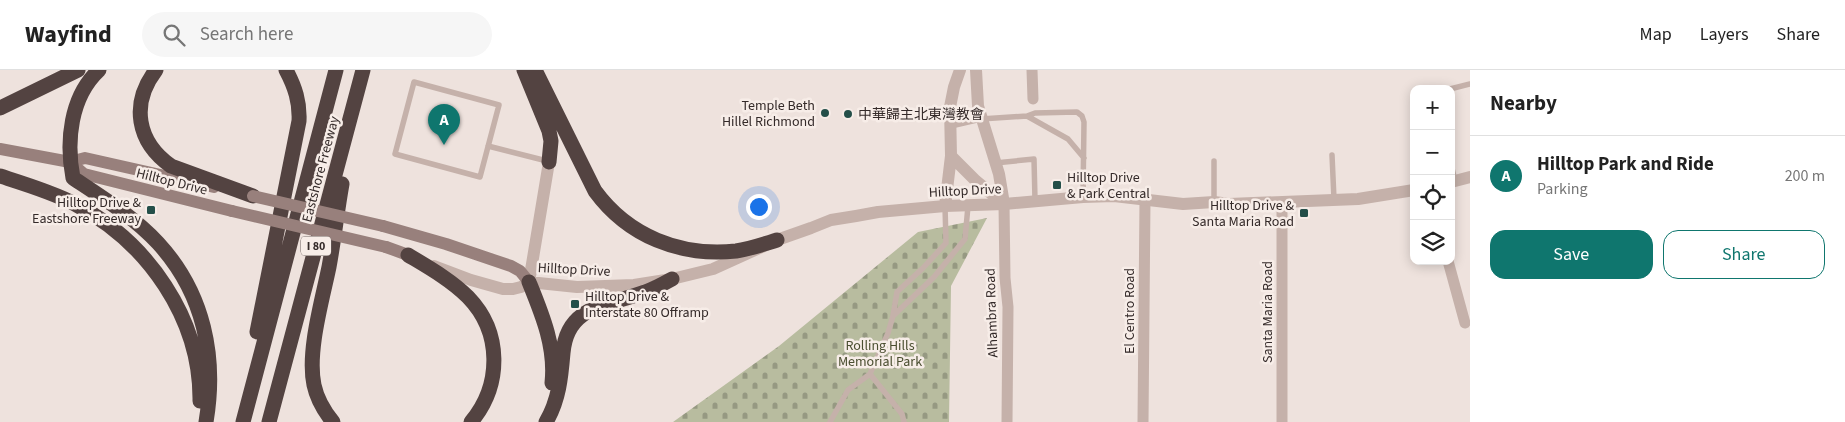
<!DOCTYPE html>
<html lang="en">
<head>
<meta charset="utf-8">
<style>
  :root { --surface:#fff; --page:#f6f6f6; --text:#222; --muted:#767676; --line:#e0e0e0; --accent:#0f766e }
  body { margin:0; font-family:"Source Sans 3","Noto Sans SC",sans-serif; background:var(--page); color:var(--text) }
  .controls { position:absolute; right:15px; top:15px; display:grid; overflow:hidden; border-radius:10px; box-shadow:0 2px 12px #0003 }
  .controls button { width:45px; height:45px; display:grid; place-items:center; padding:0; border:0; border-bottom:1px solid var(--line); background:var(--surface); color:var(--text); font:25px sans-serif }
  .you { position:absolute; left:758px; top:136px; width:18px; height:18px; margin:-12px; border:4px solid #fff; border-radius:50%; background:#1a73e8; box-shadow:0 0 0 8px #1a73e833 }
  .badge { display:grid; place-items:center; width:32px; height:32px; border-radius:50%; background:var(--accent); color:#fff; font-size:16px; font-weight:700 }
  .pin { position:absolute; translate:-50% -41px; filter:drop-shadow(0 1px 2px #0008) }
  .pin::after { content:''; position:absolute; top:26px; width:18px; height:15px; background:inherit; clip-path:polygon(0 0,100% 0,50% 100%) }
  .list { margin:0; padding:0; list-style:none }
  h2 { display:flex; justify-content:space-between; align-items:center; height:65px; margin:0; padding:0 20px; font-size:21px }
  h2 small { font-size:16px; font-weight:400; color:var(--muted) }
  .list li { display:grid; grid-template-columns:32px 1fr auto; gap:15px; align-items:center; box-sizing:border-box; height:80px; padding:0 20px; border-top:1px solid var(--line) }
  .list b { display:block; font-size:19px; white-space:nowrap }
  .list p { margin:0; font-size:16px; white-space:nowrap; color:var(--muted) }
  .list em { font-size:16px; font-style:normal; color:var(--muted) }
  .actions { display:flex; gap:10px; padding:15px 20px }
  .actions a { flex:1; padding:11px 0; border:1px solid var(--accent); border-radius:15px; text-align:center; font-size:18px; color:var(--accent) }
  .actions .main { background:var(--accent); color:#fff }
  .icon { flex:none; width:28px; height:28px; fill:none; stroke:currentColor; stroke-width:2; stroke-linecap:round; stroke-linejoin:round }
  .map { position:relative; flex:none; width:1470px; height:352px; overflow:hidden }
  header { display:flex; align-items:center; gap:30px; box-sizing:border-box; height:70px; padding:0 25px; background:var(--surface); border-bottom:1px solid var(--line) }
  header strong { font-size:24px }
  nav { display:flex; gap:28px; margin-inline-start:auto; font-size:18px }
  .search { width:350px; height:45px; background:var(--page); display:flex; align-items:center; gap:12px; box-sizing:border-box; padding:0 18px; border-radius:28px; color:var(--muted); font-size:19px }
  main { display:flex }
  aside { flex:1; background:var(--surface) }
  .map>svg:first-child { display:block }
</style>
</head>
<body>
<header>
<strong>Wayfind</strong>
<div class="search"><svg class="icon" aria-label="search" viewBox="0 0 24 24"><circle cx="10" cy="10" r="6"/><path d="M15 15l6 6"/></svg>Search here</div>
<nav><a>Map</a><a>Layers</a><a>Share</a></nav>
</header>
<main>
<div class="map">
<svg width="1470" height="352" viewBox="0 0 1470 352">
  <defs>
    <pattern id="cemetery-stones" width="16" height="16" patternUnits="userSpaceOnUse" patternTransform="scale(1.25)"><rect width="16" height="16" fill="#b8bc9f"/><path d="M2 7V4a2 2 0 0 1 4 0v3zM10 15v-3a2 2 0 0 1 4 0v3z" fill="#969982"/></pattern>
  </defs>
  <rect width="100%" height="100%" fill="#eee2dd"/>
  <path fill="url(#cemetery-stones)" d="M987,148L951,216L949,352H673L779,276L918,162Z"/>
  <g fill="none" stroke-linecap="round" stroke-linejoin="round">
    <path stroke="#c5b1aa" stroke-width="5.5" d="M414,12L499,35L480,107L395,84Z
      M1450,19L1470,14
      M1027,46L1035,43L1077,42L1082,46L1084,52L1083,126
      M951,56L981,49L1027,46L1068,69L1084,88
      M488,76L547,91
      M1332,85L1334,129
      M1214,91V132
      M995,93L1034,89L1035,130
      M1451,94L1455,111
      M893,246L934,207L965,169L968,136
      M870,304L888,263L893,246L897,222L923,198L946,173L945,136
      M830,352L848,320L870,304L902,344L904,352"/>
    <path stroke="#c5b1aa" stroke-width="11" d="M1032,0L1033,29
      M1282,132V352
      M1004,134L1005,208L1008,237L1007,352
      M1448,191L1465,253
      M1143,352L1145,130"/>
    <path stroke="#c5b1aa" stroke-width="12" d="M976,0L978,36L999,104L1004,134
      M951,86L976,111L1004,134
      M1451,112L1470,107
      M945,136L951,86L950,37L954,17L960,0
      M434,196L471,210L503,219H513L521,217L529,212L577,217L634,215L672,209L713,199L777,170L811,158L831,150L856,146L878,142L945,136L1004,134L1083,127L1114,126L1183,134L1214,132L1229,134L1358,129L1414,120
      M529,212L549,92"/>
    <path stroke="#98807c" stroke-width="12" d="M0,79L70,92L85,88L214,117
      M70,92L84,104L232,141
      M383,156L446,174L511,196L520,201L529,212
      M386,177L408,185"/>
    <path stroke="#534341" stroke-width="15" d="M99,0C70,27 66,72 73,108C103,128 134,147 158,173C204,223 217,287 206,352
      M156,0C130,34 137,72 171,96L253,126
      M524,0L549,61L551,71L549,92
      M535,0L595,121C628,166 680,187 736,181C750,179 764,174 777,170
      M0,38L78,0
      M0,106C25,114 52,122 75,134C148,172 201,249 200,331
      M408,185C428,197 451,210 468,227C502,262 502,315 471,352
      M529,212C542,244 556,277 552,313
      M257,262L299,51C300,32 295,17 286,0
      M243,352L336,0
      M269,352L363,0
      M333,352C324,341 317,329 314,315C307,282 322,231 329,197C334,170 337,142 342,114
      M546,352C559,330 561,307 563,283C567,234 609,236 645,222C654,219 663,214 672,209"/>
    <path stroke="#98807c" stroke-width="12" d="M253,126L383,156
      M232,141L386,177"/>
  </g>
  <g fill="#244f49" stroke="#f7ede8" stroke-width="2">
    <circle cx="825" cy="43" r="5"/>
    <circle cx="848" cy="44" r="5"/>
    <rect x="1052" y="110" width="10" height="10" rx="2.5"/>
    <rect x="146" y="135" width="10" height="10" rx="2.5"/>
    <rect x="1299" y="138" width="10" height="10" rx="2.5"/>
    <rect x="570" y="229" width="10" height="10" rx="2.5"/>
  </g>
  <g text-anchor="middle" stroke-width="5" stroke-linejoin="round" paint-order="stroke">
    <rect fill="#f7ede8" stroke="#6e6462" stroke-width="1" x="301" y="166.5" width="30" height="19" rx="4"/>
    <g font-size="12" font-weight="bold" fill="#342a29">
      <text x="316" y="180">I 80</text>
    </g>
    <g font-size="14" fill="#342a29" stroke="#f7ede8" text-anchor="end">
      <text x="815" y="40">Temple Beth<tspan x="815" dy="16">Hillel Richmond</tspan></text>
      <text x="858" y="49" text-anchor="start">中華歸主北東灣教會</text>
      <text x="1067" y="112" text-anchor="start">Hilltop Drive<tspan x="1067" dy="16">&amp; Park Central</tspan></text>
      <text x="141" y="137">Hilltop Drive &amp;<tspan x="141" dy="16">Eastshore Freeway</tspan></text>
      <text x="1294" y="140">Hilltop Drive &amp;<tspan x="1294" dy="16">Santa Maria Road</tspan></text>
      <text x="585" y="231" text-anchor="start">Hilltop Drive &amp;<tspan x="585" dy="16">Interstate 80 Offramp</tspan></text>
    </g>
    <g font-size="14" fill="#342a29" stroke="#f7ede8">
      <text transform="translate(320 99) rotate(-75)" y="5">Eastshore Freeway</text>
      <text transform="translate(172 111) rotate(14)" y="5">Hilltop Drive</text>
      <text transform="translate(965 120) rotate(-3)" y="5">Hilltop Drive</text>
      <text transform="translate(574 199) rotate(3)" y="5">Hilltop Drive</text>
      <text transform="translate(1129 241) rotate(-90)" y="5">El Centro Road</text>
      <text transform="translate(1267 242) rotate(-90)" y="5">Santa Maria Road</text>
      <text transform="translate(991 243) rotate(-92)" y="5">Alhambra Road</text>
    </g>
    <g font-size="14" fill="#4a4e30" stroke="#f7ede8">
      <text x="880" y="280">Rolling Hills<tspan x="880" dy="16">Memorial Park</tspan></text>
    </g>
  </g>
</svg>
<div class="controls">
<button>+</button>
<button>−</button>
<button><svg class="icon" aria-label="locate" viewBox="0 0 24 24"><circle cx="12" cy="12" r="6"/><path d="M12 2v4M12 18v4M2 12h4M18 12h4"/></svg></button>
<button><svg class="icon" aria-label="layers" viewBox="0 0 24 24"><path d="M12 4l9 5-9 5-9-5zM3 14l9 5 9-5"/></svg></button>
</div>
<div class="you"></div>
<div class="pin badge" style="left:444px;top:75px">A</div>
</div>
<aside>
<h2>Nearby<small></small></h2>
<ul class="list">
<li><span class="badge">A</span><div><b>Hilltop Park and Ride</b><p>Parking</p></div><em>200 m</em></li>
</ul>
<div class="actions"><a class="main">Save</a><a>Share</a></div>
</aside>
</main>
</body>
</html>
